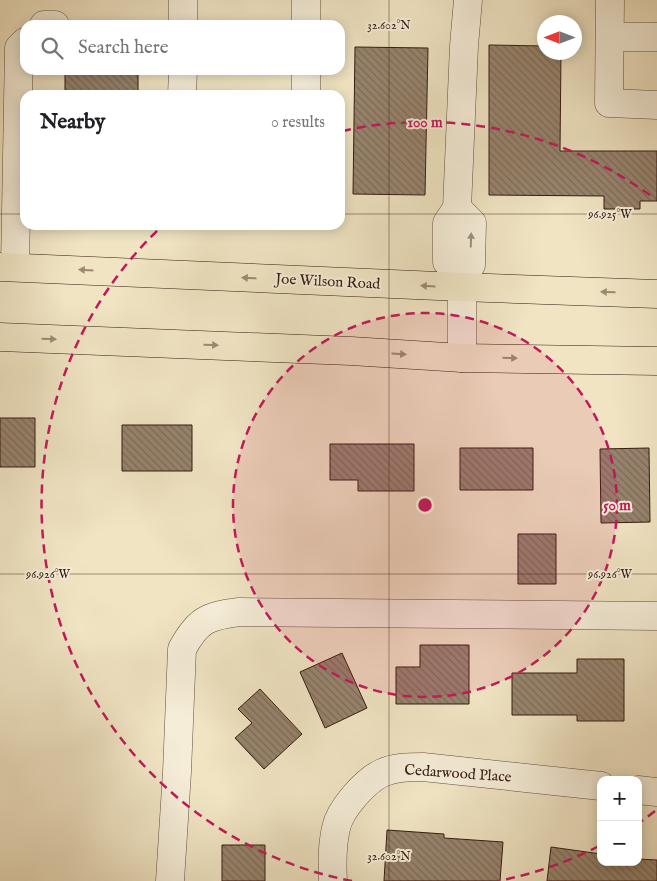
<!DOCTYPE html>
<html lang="en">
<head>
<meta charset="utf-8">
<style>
  :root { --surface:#fff; --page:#f2f2f2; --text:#202124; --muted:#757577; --line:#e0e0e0 }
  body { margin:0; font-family:"IM FELL English",serif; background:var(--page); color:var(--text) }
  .controls { position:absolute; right:15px; bottom:15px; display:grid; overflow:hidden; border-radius:10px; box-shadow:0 2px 12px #0003 }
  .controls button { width:45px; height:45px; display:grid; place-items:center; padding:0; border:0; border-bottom:1px solid var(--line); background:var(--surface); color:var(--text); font:25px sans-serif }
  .compass { position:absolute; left:537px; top:15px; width:45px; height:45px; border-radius:50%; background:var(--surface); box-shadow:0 2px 12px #0003; rotate:270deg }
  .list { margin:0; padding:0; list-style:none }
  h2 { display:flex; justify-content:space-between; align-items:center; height:65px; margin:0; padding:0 20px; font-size:21px }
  h2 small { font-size:16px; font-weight:400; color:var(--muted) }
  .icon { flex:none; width:28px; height:28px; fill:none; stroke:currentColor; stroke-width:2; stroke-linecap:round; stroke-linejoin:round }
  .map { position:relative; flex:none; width:657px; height:881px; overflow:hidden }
  .search { position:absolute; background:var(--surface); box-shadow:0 2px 12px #0003; left:20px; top:20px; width:325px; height:55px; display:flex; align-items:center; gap:12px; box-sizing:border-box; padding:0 18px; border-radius:15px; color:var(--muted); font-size:19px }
  .panel { position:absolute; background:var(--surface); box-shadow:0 2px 12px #0003; left:20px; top:90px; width:325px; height:140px; border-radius:15px }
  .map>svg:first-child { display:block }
</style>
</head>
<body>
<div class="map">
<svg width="657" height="881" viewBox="0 0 657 881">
  <defs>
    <pattern id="building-back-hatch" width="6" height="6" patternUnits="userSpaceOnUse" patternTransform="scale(1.25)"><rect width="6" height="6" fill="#97846e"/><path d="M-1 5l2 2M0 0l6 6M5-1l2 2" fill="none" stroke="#7c6b59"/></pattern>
  </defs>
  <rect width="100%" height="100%" fill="#f0e4c3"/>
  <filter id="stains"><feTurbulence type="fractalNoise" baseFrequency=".004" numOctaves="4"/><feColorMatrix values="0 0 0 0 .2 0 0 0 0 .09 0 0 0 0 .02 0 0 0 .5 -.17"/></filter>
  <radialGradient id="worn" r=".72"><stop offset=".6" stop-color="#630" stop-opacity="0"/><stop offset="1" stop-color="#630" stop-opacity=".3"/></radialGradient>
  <path fill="url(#building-back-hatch)" stroke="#361b11" d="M489,45L544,46V52H561L560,151H657V201H640V209H604V196L489,195Z
    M355,47L428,48L425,195L353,194Z
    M65,70H138V95H65Z
    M0,418H35V467H0Z
    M122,425H192V471H122Z
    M330,444H414V491H358V480H330Z
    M460,448H533V490H460Z
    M649,448L650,522L601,523L600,449Z
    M518,534H556V584H518Z
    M420,645H469V704H396V667H420Z
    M342,653L367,708L325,728L300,672Z
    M577,659H624V721H577V715H512V673H577Z
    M260,689L302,734L264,769L235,738L252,723L238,709Z
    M387,830L444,834V838L503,842L500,881H384Z
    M222,845H265V881H222Z
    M551,847L601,854V862H638V859L657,860V881H547Z"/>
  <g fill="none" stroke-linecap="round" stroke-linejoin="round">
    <defs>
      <path id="minor" d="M183,0V25
        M306,0V25
        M610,0L609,103L657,105
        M44,25H55
        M610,37H657
        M306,70V95
        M182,95L183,70
        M457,208L472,223L471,265L462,275V358
        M15,267L19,48L25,42
        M462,275L447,262V223L457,208L464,46L468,0
        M638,790L657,792
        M170,881L177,772L182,649C198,620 207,616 239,612L657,616
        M333,881C332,863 332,845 336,828C340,809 365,781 382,773C395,767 409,767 423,767L601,786"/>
      <path id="major" d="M0,267L461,287L657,294
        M0,337L351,351L462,358L657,361"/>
    </defs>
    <use href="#minor" stroke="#644d3e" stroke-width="29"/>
    <use href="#major" stroke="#361b11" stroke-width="29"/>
    <use href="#minor" stroke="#f5edd8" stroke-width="28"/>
    <use href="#major" stroke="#f0e4c3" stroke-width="28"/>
  </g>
  <defs><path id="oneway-solid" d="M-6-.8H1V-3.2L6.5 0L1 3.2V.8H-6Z" transform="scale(1.25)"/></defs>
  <use fill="#9f8e7e" href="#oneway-solid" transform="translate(471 240) rotate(-88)"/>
  <g fill="#9c8a73">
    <use href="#oneway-solid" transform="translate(86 270) rotate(-177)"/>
    <use href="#oneway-solid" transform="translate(249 278) rotate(-177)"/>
    <use href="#oneway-solid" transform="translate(428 286) rotate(-177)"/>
    <use href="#oneway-solid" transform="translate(608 292) rotate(-178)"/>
    <use href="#oneway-solid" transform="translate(49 339) rotate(2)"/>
    <use href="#oneway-solid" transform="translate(211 345) rotate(2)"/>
    <use href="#oneway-solid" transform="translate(399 354) rotate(3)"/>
    <use href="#oneway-solid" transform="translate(510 358) rotate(1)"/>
  </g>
  <path fill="none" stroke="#361b11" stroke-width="1" stroke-opacity="0.45" d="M389,0V881M0,214H25M340,214H657M0,574H657"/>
  <circle cx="425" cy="505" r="192" fill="#c2185b" fill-opacity=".12"/>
  <g fill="none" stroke="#c2185b" stroke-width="2.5" stroke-dasharray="9 6">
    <circle cx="425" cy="505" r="192"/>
    <path d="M655 811A383 383 0 0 1 639 823M599 846A383 383 0 0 1 498 881M352 881A383 383 0 0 1 161 227M342 131A383 383 0 0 1 655 199"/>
  </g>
  <g text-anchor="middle" stroke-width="4" stroke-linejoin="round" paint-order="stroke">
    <g font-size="15" fill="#361b11" stroke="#f5edd8">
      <text transform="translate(328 281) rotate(3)" y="5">Joe Wilson Road</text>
      <text transform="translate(458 773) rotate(4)" y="5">Cedarwood Place</text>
    </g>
  </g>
  <g font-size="12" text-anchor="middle" fill="#361b11" stroke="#f5edd8" stroke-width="4" stroke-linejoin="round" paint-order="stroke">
    <text x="389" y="29">32.602°N</text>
    <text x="610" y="218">96.925°W</text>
    <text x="610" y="578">96.926°W</text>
    <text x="48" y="578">96.926°W</text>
    <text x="389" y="860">32.602°N</text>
  </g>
  <circle cx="425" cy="505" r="8" fill="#c2185b" stroke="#f5edd8" stroke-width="2.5"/>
  <g font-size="15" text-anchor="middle" font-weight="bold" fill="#c2185b" stroke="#f5edd8" stroke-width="4" stroke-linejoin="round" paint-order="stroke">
    <text x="425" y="127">100 m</text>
    <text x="617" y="510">50 m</text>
  </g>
  <rect width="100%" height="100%" filter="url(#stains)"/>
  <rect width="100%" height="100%" fill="url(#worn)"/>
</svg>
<div class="controls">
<button>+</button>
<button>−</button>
</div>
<svg class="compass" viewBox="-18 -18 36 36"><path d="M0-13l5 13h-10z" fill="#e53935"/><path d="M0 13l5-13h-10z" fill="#757577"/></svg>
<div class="search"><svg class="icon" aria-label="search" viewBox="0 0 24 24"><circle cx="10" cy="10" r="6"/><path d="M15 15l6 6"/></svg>Search here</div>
<section class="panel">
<h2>Nearby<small>0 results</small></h2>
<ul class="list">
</ul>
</section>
</div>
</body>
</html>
